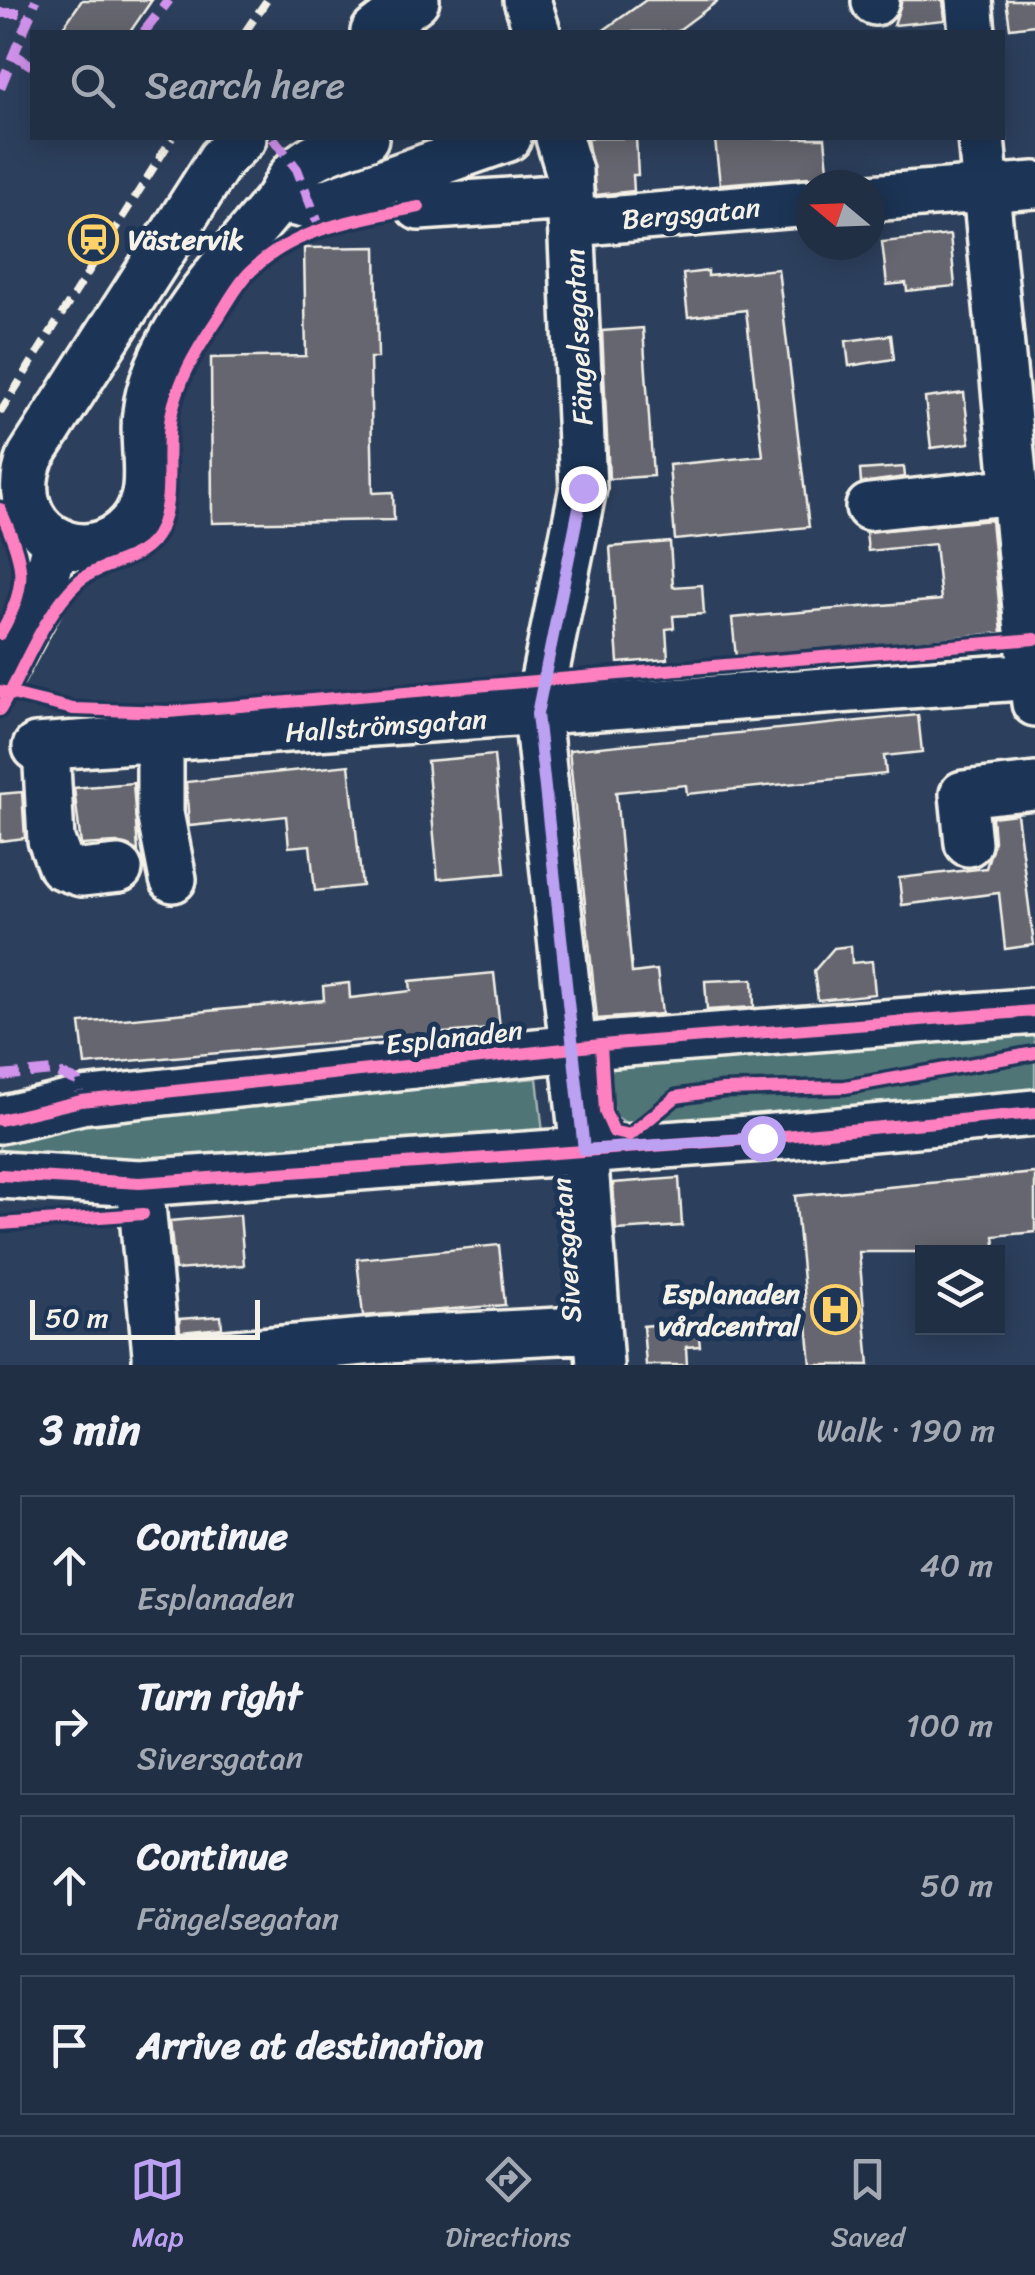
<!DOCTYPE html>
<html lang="en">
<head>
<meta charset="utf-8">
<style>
  :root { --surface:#212f45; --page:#2d3b50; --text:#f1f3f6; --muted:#a2a9b3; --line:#3e4a5e; --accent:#bca0f2 }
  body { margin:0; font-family:Sriracha,sans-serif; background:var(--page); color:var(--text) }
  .controls { position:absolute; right:30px; bottom:30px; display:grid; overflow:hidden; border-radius:0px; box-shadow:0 5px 25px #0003 }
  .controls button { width:90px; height:90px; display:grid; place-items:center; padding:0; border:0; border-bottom:2px solid var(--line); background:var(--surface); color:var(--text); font:50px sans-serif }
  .compass { position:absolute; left:795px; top:170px; width:90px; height:90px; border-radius:50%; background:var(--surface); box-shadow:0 5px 25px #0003; rotate:289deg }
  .scale { position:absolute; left:30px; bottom:25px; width:230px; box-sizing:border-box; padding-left:10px; border:5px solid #f4f1e8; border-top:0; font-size:28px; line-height:35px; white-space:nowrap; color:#f4f1e8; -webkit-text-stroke:8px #1d3557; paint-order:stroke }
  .stop { position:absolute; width:30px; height:30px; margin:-22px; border:8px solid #bca0f2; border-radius:50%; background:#fff }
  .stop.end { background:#bca0f2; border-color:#fff; box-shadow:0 2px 10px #0008 }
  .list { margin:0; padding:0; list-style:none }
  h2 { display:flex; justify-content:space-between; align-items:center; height:130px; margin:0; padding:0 40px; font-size:42px }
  h2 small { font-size:32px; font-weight:400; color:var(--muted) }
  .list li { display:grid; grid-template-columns:65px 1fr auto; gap:30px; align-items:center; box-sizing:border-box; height:140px; margin:0 20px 20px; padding:0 20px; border:2px solid var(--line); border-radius:0px }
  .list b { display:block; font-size:38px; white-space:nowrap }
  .list p { margin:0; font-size:32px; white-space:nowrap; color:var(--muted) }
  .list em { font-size:32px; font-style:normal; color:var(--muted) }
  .icon { flex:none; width:55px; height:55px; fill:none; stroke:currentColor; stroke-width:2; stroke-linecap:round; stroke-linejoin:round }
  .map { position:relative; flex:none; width:1035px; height:1365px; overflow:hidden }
  .search { position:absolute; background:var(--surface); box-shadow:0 5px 25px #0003; left:30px; right:30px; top:30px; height:110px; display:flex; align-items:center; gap:25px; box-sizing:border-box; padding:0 35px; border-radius:0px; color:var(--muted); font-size:38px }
  .sheet { height:770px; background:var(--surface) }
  nav { display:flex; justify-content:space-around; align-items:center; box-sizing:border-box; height:140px; border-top:2px solid var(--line); background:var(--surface); font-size:28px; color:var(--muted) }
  nav a { display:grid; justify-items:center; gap:5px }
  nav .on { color:var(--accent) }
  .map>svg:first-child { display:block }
</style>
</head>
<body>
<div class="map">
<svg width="1035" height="1365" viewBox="0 0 1035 1365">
  <rect width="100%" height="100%" fill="#2c3f5c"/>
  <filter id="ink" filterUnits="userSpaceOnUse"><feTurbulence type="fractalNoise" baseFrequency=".01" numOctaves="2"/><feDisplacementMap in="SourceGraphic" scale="20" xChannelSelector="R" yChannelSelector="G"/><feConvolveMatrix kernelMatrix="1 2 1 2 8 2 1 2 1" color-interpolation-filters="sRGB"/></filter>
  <g filter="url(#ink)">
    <path fill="#4f7577" stroke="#a2b3b0" stroke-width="2.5" d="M1035,1033V1100L642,1133L615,1116L609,1085L612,1060Z
      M537,1078L543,1133L92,1168L0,1164V1135L93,1116Z"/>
    <path fill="#666670" stroke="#f4f1e8" stroke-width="2.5" d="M82,0H152L130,32H60Z
      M646,0H719L676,32H601Z
      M902,0H943L945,20L894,25Z
      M1006,0H1035V25L1010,28Z
      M587,138H636L638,175H633L634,191L596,195Z
      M746,138H825L829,181L808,177L720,184L715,140Z
      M950,235L955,286L907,291L906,283L887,285L882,242Z
      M376,247L378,358H370L373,493L393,492L394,520L212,523L211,358L306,356L304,248Z
      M778,269L809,527L675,540L669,465L763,456L746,310L688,317L683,274L708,271V276Z
      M643,328L653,476L609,479L602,331Z
      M891,335L894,359L849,366L846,341Z
      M964,393L970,443L931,448L925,398Z
      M904,467L905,477L861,483L860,470Z
      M991,520L1002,633L736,658L732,618L941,600L935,544L868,551L866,532Z
      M670,542L673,587L702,585L704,614L673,616L674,628L666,629L668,659L618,663L610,547Z
      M918,715L922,752L884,756L886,774L687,794L686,785L616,792L632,973L657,970L662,1014L597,1019L569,750Z
      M494,755L505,873L438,879L427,761Z
      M349,765L362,886L315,891L310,845L289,847L286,816L189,826L186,782Z
      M133,783L138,851L117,843L81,845L74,788Z
      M22,792L25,838L0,841V794Z
      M1017,814L1034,945L1005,949L999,893L902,905L899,878L986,868L994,841L992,817Z
      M851,946L852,963L872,961L875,994L818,1000L814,971L834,948Z
      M494,973L500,1028L85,1065L80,1023L324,1000L323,986L349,983L350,998L411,991L410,981Z
      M753,979L754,1007L707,1010L705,981Z
      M1035,1173V1232L994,1236L996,1252H859L869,1365H811L795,1196Z
      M679,1178L682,1226L616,1230L613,1183Z
      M240,1215L244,1265L175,1270L170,1221Z
      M499,1245L505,1305L363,1316L357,1259Z
      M221,1316L222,1328L180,1332L179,1319Z
      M697,1321L700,1346L686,1347L687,1365H646L643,1326Z"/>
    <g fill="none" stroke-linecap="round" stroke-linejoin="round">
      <defs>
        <path id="minor" d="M527,0L537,32
          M969,0L972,32
          M875,2L876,0
          M374,32L416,0
          M243,138L221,159L31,456C1,531 85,577 131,524C158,493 141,450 146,413C154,338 230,259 276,202C284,192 288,178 297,170C314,153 344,145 365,138
          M559,138L569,171L583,488L537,714L584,1151L600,1365
          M981,138L1035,703
          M870,198L1035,185
          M278,199L313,207L508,138
          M419,207L570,197
          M572,223L810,203
          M869,507L1015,491
          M0,676L41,600L56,539
          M160,741V813L173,879
          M36,747L1035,676
          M46,747L51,840L61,866L81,873L119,869
          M968,843L963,794L1035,786
          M0,1120L81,1101L601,1045L1035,1011
          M0,1175L140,1183L762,1138L1035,1113
          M140,1183L157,1365
          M156,1360L387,1340L597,1329"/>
      </defs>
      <use href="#minor" stroke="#f4f1e8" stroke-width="52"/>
      <use href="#minor" stroke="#1d3557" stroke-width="45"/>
      <path stroke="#f4f1e8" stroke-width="8" stroke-dasharray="15 8" stroke-linecap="butt" d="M245,32L267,0
        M0,413L172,138"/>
      <path stroke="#d193ec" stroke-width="10" stroke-dasharray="20 10" stroke-linecap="butt" d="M0,13H30
        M144,32L169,0
        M15,55L32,66
        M0,88L36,0
        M273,138L297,169L321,231
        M0,1076L53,1071L77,1081L81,1101"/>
      <defs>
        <path id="cycleway" d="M0,509C23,562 31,581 0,634
          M0,691L73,709L168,712L1035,639
          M0,710C24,669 43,614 79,581C103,561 146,563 160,529C175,493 164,453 171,416C178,381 196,351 216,321C227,305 237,284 251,271C294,228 362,218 419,207
          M601,1045L605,1112L614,1132L630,1135L676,1097L722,1090L845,1087L1035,1053
          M0,1120L81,1101L601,1045L1035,1011
          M0,1175L140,1183L762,1138L1035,1113
          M0,1224L143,1214"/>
      </defs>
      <use href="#cycleway" stroke="#1d3557" stroke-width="19"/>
      <use href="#cycleway" stroke="#ff80c0" stroke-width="12"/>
    </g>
  </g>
  <g fill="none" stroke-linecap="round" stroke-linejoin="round" filter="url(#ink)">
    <path stroke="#bca0f2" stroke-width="12" d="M583,488L537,714L584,1150L762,1138"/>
  </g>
  <defs>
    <symbol id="station-ring" viewBox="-11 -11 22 22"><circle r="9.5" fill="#1d3557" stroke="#ffd166" stroke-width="1.5"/><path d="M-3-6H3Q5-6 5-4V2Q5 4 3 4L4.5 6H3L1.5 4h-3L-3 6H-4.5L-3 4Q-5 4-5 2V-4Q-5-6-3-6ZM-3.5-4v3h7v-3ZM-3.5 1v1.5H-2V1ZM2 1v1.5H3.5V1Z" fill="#ffd166"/></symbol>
    <symbol id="hospital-ring" viewBox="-11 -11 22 22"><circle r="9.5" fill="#1d3557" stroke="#ffd166" stroke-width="1.5"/><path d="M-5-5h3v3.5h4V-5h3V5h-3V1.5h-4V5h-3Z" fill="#ffd166"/></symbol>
  </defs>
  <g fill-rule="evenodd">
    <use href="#station-ring" x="66" y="212" width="55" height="55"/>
    <use href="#hospital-ring" x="808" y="1282" width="55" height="55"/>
  </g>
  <g text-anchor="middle" stroke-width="10" stroke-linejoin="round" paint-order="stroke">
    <g font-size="28" fill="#f4f1e8" stroke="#1d3557">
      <text transform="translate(691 213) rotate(-5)" y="10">Bergsgatan</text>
      <text transform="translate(578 337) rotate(-93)" y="10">Fängelsegatan</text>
      <text transform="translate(386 725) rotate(-4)" y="10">Hallströmsgatan</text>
      <text transform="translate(454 1037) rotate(-6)" y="10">Esplanaden</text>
      <text transform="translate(566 1250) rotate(-94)" y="10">Siversgatan</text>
    </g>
    <g font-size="28" font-weight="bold" fill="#f4f1e8" stroke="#1d3557" text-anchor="start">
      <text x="128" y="249">Västervik</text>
      <text x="800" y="1303" text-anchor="end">Esplanaden<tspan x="800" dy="32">vårdcentral</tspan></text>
    </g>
  </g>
</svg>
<div class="controls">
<button><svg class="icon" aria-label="layers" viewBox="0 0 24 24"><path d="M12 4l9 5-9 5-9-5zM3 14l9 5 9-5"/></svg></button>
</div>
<svg class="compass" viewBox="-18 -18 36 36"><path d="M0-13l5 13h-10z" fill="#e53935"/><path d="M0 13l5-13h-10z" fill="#a2a9b3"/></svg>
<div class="scale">50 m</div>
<div class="stop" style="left:762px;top:1138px"></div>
<div class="stop end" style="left:583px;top:488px"></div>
<div class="search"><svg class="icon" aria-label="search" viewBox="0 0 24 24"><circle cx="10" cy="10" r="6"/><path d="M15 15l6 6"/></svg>Search here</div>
</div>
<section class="sheet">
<h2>3 min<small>Walk · 190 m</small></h2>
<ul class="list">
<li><svg class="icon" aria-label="ahead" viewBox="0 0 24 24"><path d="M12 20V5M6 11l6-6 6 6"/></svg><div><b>Continue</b><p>Esplanaden</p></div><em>40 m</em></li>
<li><svg class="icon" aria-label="right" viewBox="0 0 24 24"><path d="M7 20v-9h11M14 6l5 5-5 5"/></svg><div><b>Turn right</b><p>Siversgatan</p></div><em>100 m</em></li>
<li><svg class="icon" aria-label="ahead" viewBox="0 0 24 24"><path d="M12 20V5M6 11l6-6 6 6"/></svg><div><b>Continue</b><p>Fängelsegatan</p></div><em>50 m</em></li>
<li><svg class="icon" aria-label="arrive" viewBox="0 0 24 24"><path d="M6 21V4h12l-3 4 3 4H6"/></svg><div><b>Arrive at destination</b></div></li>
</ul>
</section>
<nav>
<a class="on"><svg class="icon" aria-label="map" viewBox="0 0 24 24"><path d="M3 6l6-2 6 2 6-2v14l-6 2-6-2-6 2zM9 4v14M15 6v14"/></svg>Map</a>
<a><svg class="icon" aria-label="directions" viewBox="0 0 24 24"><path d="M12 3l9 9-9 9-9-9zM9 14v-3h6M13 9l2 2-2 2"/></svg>Directions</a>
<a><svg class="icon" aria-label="saved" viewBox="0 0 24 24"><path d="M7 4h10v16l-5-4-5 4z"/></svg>Saved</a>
</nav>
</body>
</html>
